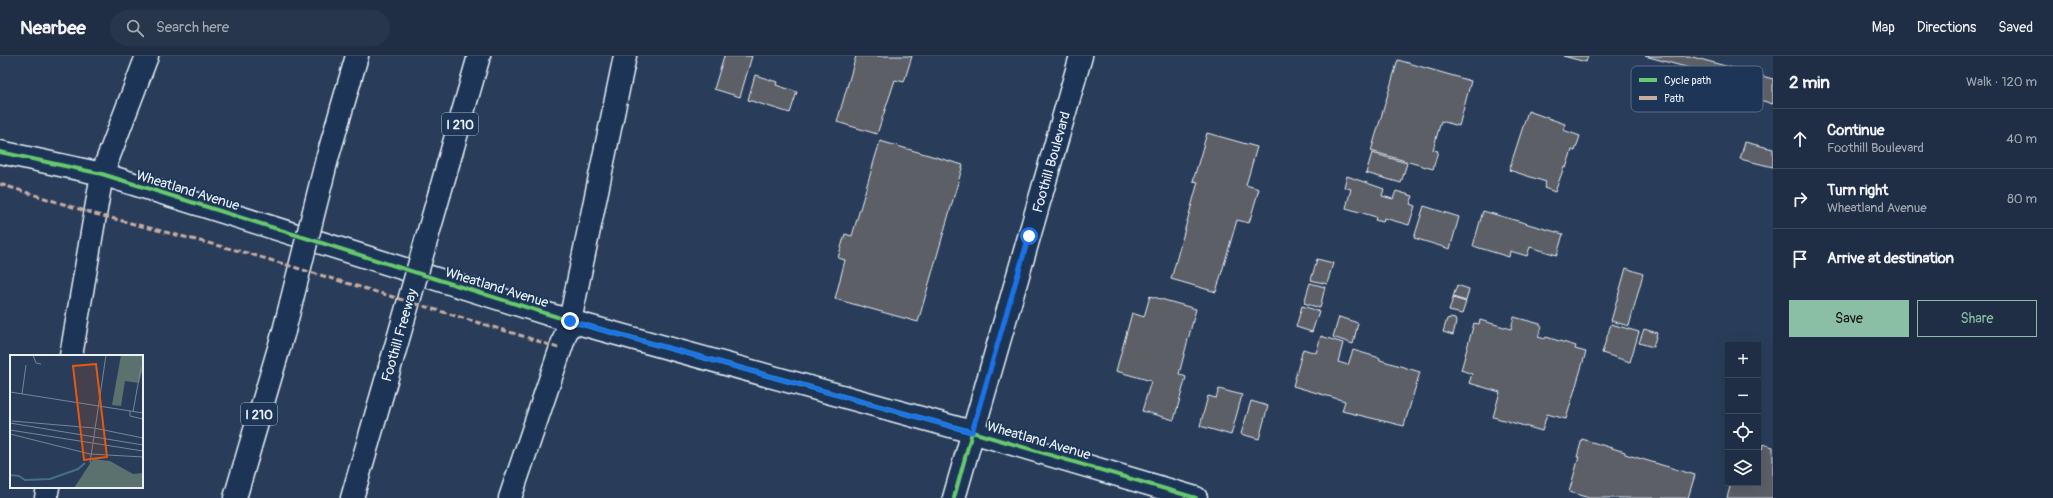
<!DOCTYPE html>
<html lang="en">
<head>
<meta charset="utf-8">
<style>
  :root { --surface:#1f2e44; --page:#27364b; --text:#f1f3f6; --muted:#a1a8b2; --line:#3c4a5d; --accent:#8abfa5 }
  body { margin:0; font-family:Pangolin,sans-serif; background:var(--page); color:var(--text) }
  .controls { position:absolute; right:12px; bottom:12px; display:grid; overflow:hidden; border-radius:0px; box-shadow:0 4px 16px #0002 }
  .controls button { width:36px; height:36px; display:grid; place-items:center; padding:0; border:0; border-bottom:1px solid var(--line); background:var(--surface); color:var(--text); font:20px sans-serif }
  .stop { position:absolute; width:12px; height:12px; margin:-9px; border:3px solid #1a73e8; border-radius:50%; background:#fff }
  .stop.end { background:#1a73e8; border-color:#fff; box-shadow:0 1px 4px #0008 }
  .list { margin:0; padding:0; list-style:none }
  h2 { display:flex; justify-content:space-between; align-items:center; height:52px; margin:0; padding:0 16px; font-size:17px }
  h2 small { font-size:13px; font-weight:400; color:var(--muted) }
  .list li { display:grid; grid-template-columns:26px 1fr auto; gap:12px; align-items:center; box-sizing:border-box; height:60px; padding:0 16px; border-top:1px solid var(--line) }
  .list b { display:block; font-size:15px; white-space:nowrap }
  .list p { margin:0; font-size:13px; white-space:nowrap; color:var(--muted) }
  .list em { font-size:13px; font-style:normal; color:var(--muted) }
  .actions { display:flex; gap:8px; padding:12px 16px }
  .actions a { flex:1; padding:9px 0; border:1px solid var(--accent); border-radius:0px; text-align:center; font-size:14px; color:var(--accent) }
  .actions .main { background:var(--accent); color:#111 }
  .icon { flex:none; width:22px; height:22px; fill:none; stroke:currentColor; stroke-width:2; stroke-linecap:round; stroke-linejoin:round }
  .map { position:relative; flex:none; width:1773px; height:442px; overflow:hidden }
  header { display:flex; align-items:center; gap:24px; box-sizing:border-box; height:56px; padding:0 20px; background:var(--surface); border-bottom:1px solid var(--line) }
  header strong { font-size:19px }
  nav { display:flex; gap:22px; margin-inline-start:auto; font-size:14px }
  .search { width:280px; height:36px; background:var(--page); display:flex; align-items:center; gap:10px; box-sizing:border-box; padding:0 14px; border-radius:22px; color:var(--muted); font-size:15px }
  main { display:flex }
  aside { flex:1; background:var(--surface) }
  .map>svg:first-child { display:block }
</style>
</head>
<body>
<header>
<strong>Nearbee</strong>
<div class="search"><svg class="icon" aria-label="search" viewBox="0 0 24 24"><circle cx="10" cy="10" r="6"/><path d="M15 15l6 6"/></svg>Search here</div>
<nav><a>Map</a><a>Directions</a><a>Saved</a></nav>
</header>
<main>
<div class="map">
<svg width="1773" height="442" viewBox="0 0 1773 442">
  <rect width="100%" height="100%" fill="#293d5a"/>
  <filter id="ink" filterUnits="userSpaceOnUse"><feTurbulence type="fractalNoise" baseFrequency=".025" numOctaves="2"/><feDisplacementMap in="SourceGraphic" scale="8" xChannelSelector="R" yChannelSelector="G"/><feConvolveMatrix kernelMatrix="1 2 1 2 8 2 1 2 1" color-interpolation-filters="sRGB"/></filter>
  <g filter="url(#ink)">
    <path fill="#5b5f66" stroke="#e8f1f8" d="M724,0H752L740,41L714,33Z
      M856,0H912L904,26L895,24L877,78L837,66Z
      M1563,0H1588L1586,6Z
      M1645,0H1689L1773,23V48L1760,44L1763,32Z
      M1398,4L1471,25L1459,70L1441,65L1433,94L1438,95L1433,113L1371,95Z
      M755,19L777,26L776,29L797,36L790,57L748,44Z
      M1528,55L1565,68L1563,74L1580,80L1575,95L1572,94L1566,112L1564,111L1555,136L1544,132L1546,126L1509,114Z
      M1207,77L1257,91L1246,129L1259,133L1249,167L1237,164L1216,236L1171,223L1198,126L1193,125Z
      M880,85L963,109L918,266L835,243L845,204L838,202L845,178L852,180Z
      M1745,86L1773,93V111L1740,103Z
      M1372,97L1407,107L1401,127L1366,117Z
      M1347,120L1384,133L1382,140L1393,143L1396,135L1413,140L1410,148L1415,150L1409,169L1384,162L1383,166L1375,164L1376,161L1346,152L1351,133L1344,131Z
      M1424,150L1459,161L1450,193L1414,182Z
      M1483,155L1563,178L1557,199L1530,191L1527,200L1510,195L1509,201L1473,190Z
      M1317,203L1333,207L1327,228L1311,224Z
      M1626,212L1643,218L1629,270L1611,265Z
      M1310,227L1325,231L1320,252L1304,247Z
      M1457,229L1469,233L1466,245L1453,241Z
      M1150,240L1196,253L1179,318L1186,321L1174,364L1142,355L1151,325L1116,315L1132,257L1144,261Z
      M1453,242L1466,246L1462,258L1449,255Z
      M1302,250L1319,255L1312,276L1296,271Z
      M1339,261L1358,267L1353,288L1333,281Z
      M1514,261L1540,268L1542,271L1538,281L1545,283L1546,281L1576,290L1575,293L1586,296L1566,363L1547,358L1542,375L1493,361L1500,336L1469,327L1472,318L1461,314L1474,267L1479,268L1480,264L1511,273Z
      M1450,262L1455,263L1456,266L1453,279L1443,276L1447,263Z
      M1611,268L1639,276L1630,306L1602,297Z
      M1644,273L1657,277L1653,291L1639,287Z
      M1321,280L1343,287L1338,306L1348,309L1353,294L1380,302V304L1420,316L1404,370L1342,355L1345,345L1293,330L1303,293L1316,297Z
      M1219,333L1242,339L1231,379L1200,370L1208,340L1216,342Z
      M1251,345L1268,350L1259,383L1241,378Z
      M1582,383L1625,396V398L1695,419L1688,442H1589L1569,436L1579,401H1577Z
      M1763,388L1773,391V442H1727L1731,427H1758V393L1762,394Z"/>
    <g fill="none" stroke-linecap="round" stroke-linejoin="round">
      <defs>
        <path id="street" d="M0,96L102,118
          M972,376L1196,442"/>
        <path id="secondary" d="M102,118L570,265L972,376"/>
        <path id="primary" d="M954,442L1081,0"/>
        <path id="highway" d="M327,103L357,0
          M440,136L479,0
          M71,300L102,118L147,0
          M46,442L48,431
          M235,442L284,275
          M352,442L392,304
          M510,442L570,265L625,0"/>
      </defs>
      <use href="#street" stroke="#e8f1f8" stroke-width="25"/>
      <use href="#secondary" stroke="#e8f1f8" stroke-width="25"/>
      <use href="#primary" stroke="#e8f1f8" stroke-width="25"/>
      <use href="#highway" stroke="#e8f1f8" stroke-width="25"/>
      <use href="#street" stroke="#1d3557" stroke-width="22"/>
      <use href="#secondary" stroke="#1d3557" stroke-width="22"/>
      <use href="#primary" stroke="#1d3557" stroke-width="22"/>
      <use href="#highway" stroke="#1d3557" stroke-width="22"/>
      <defs>
        <path id="highway-bridge" d="M284,275L327,103
          M392,304L440,136"/>
      </defs>
      <use href="#highway-bridge" stroke="#e8f1f8" stroke-width="25" stroke-linecap="butt"/>
      <use href="#highway-bridge" stroke="#1d3557" stroke-width="22"/>
      <path stroke="#c7aca2" stroke-width="3" stroke-dasharray="6 3" stroke-linecap="butt" d="M0,128L95,158L247,197L526,281L561,293"/>
      <defs>
        <path id="cycleway" d="M0,96L102,118L570,265L972,376L1196,442
          M954,442L972,376"/>
      </defs>
      <use href="#cycleway" stroke="#1d3557" stroke-width="6"/>
      <use href="#cycleway" stroke="#67ca6e" stroke-width="4"/>
    </g>
  </g>
  <g fill="none" stroke-linecap="round" stroke-linejoin="round" filter="url(#ink)">
    <path stroke="#1a73e8" stroke-width="5" d="M570,265L972,376L1029,180"/>
  </g>
  <g text-anchor="middle" stroke-width="3.5" stroke-linejoin="round" paint-order="stroke">
    <g fill="#1d3557" stroke="#abb9c8" stroke-width="1">
      <rect x="442" y="57" width="36" height="22" rx="3"/>
      <rect x="241" y="347" width="36" height="22" rx="3"/>
    </g>
    <g font-size="13" font-weight="bold" fill="#e8f1f8">
      <text x="460" y="73">I 210</text>
      <text x="259" y="363">I 210</text>
    </g>
    <g font-size="14" fill="#e8f1f8" stroke="#1d3557">
      <text transform="translate(1051 106) rotate(-74)" y="5">Foothill Boulevard</text>
      <text transform="translate(188 134) rotate(17)" y="5">Wheatland Avenue</text>
      <text transform="translate(497 231) rotate(17)" y="5">Wheatland Avenue</text>
      <text transform="translate(399 279) rotate(-74)" y="5">Foothill Freeway</text>
      <text transform="translate(1039 384) rotate(16)" y="5">Wheatland Avenue</text>
    </g>
  </g>
  <g transform="translate(10 299)">
    <rect width="133" height="133" fill="#293d5a"/>
    <path d="M111,0H133V13L129,28L115,26L111,51L102,50ZM83,104L100,106L123,119L133,118V133H64Z" fill="#5a716d"/>
    <path fill="none" stroke="#446f8a" stroke-width="2" d="M0,120L9,121L15,125L40,124L68,114L75,108"/>
    <path fill="none" stroke="#758599" stroke-width="1" d="M23,0L26,8L31,9M0,37L133,58M12,39L16,10M120,56V61L133,64M123,57L131,12M2,66L84,73L133,83M0,68L133,90M0,75L133,96M0,79L80,99L133,102M80,108L96,0"/>
    <path fill="#e8590c" fill-opacity="0.15" stroke="#e8590c" stroke-width="2" d="M86,9L97,102L74,105L63,11Z"/>
    <rect width="133" height="133" fill="none" stroke="#e8f1f8" stroke-width="2"/>
  </g>
  <rect x="1631" y="10" width="132" height="46" rx="6" fill="#1d3557" stroke="#5a6d87" stroke-width="1"/>
  <rect x="1639" y="22" width="18" height="4" fill="#67ca6e"/>
  <rect x="1639" y="40" width="18" height="4" fill="#c7aca2"/>
  <g font-size="11" fill="#e8f1f8">
    <text x="1664" y="28">Cycle path</text>
    <text x="1664" y="46">Path</text>
  </g>
</svg>
<div class="controls">
<button>+</button>
<button>−</button>
<button><svg class="icon" aria-label="locate" viewBox="0 0 24 24"><circle cx="12" cy="12" r="6"/><path d="M12 2v4M12 18v4M2 12h4M18 12h4"/></svg></button>
<button><svg class="icon" aria-label="layers" viewBox="0 0 24 24"><path d="M12 4l9 5-9 5-9-5zM3 14l9 5 9-5"/></svg></button>
</div>
<div class="stop" style="left:1029px;top:180px"></div>
<div class="stop end" style="left:570px;top:265px"></div>
</div>
<aside>
<h2>2 min<small>Walk · 120 m</small></h2>
<ul class="list">
<li><svg class="icon" aria-label="ahead" viewBox="0 0 24 24"><path d="M12 20V5M6 11l6-6 6 6"/></svg><div><b>Continue</b><p>Foothill Boulevard</p></div><em>40 m</em></li>
<li><svg class="icon" aria-label="right" viewBox="0 0 24 24"><path d="M7 20v-9h11M14 6l5 5-5 5"/></svg><div><b>Turn right</b><p>Wheatland Avenue</p></div><em>80 m</em></li>
<li><svg class="icon" aria-label="arrive" viewBox="0 0 24 24"><path d="M6 21V4h12l-3 4 3 4H6"/></svg><div><b>Arrive at destination</b></div></li>
</ul>
<div class="actions"><a class="main">Save</a><a>Share</a></div>
</aside>
</main>
</body>
</html>
